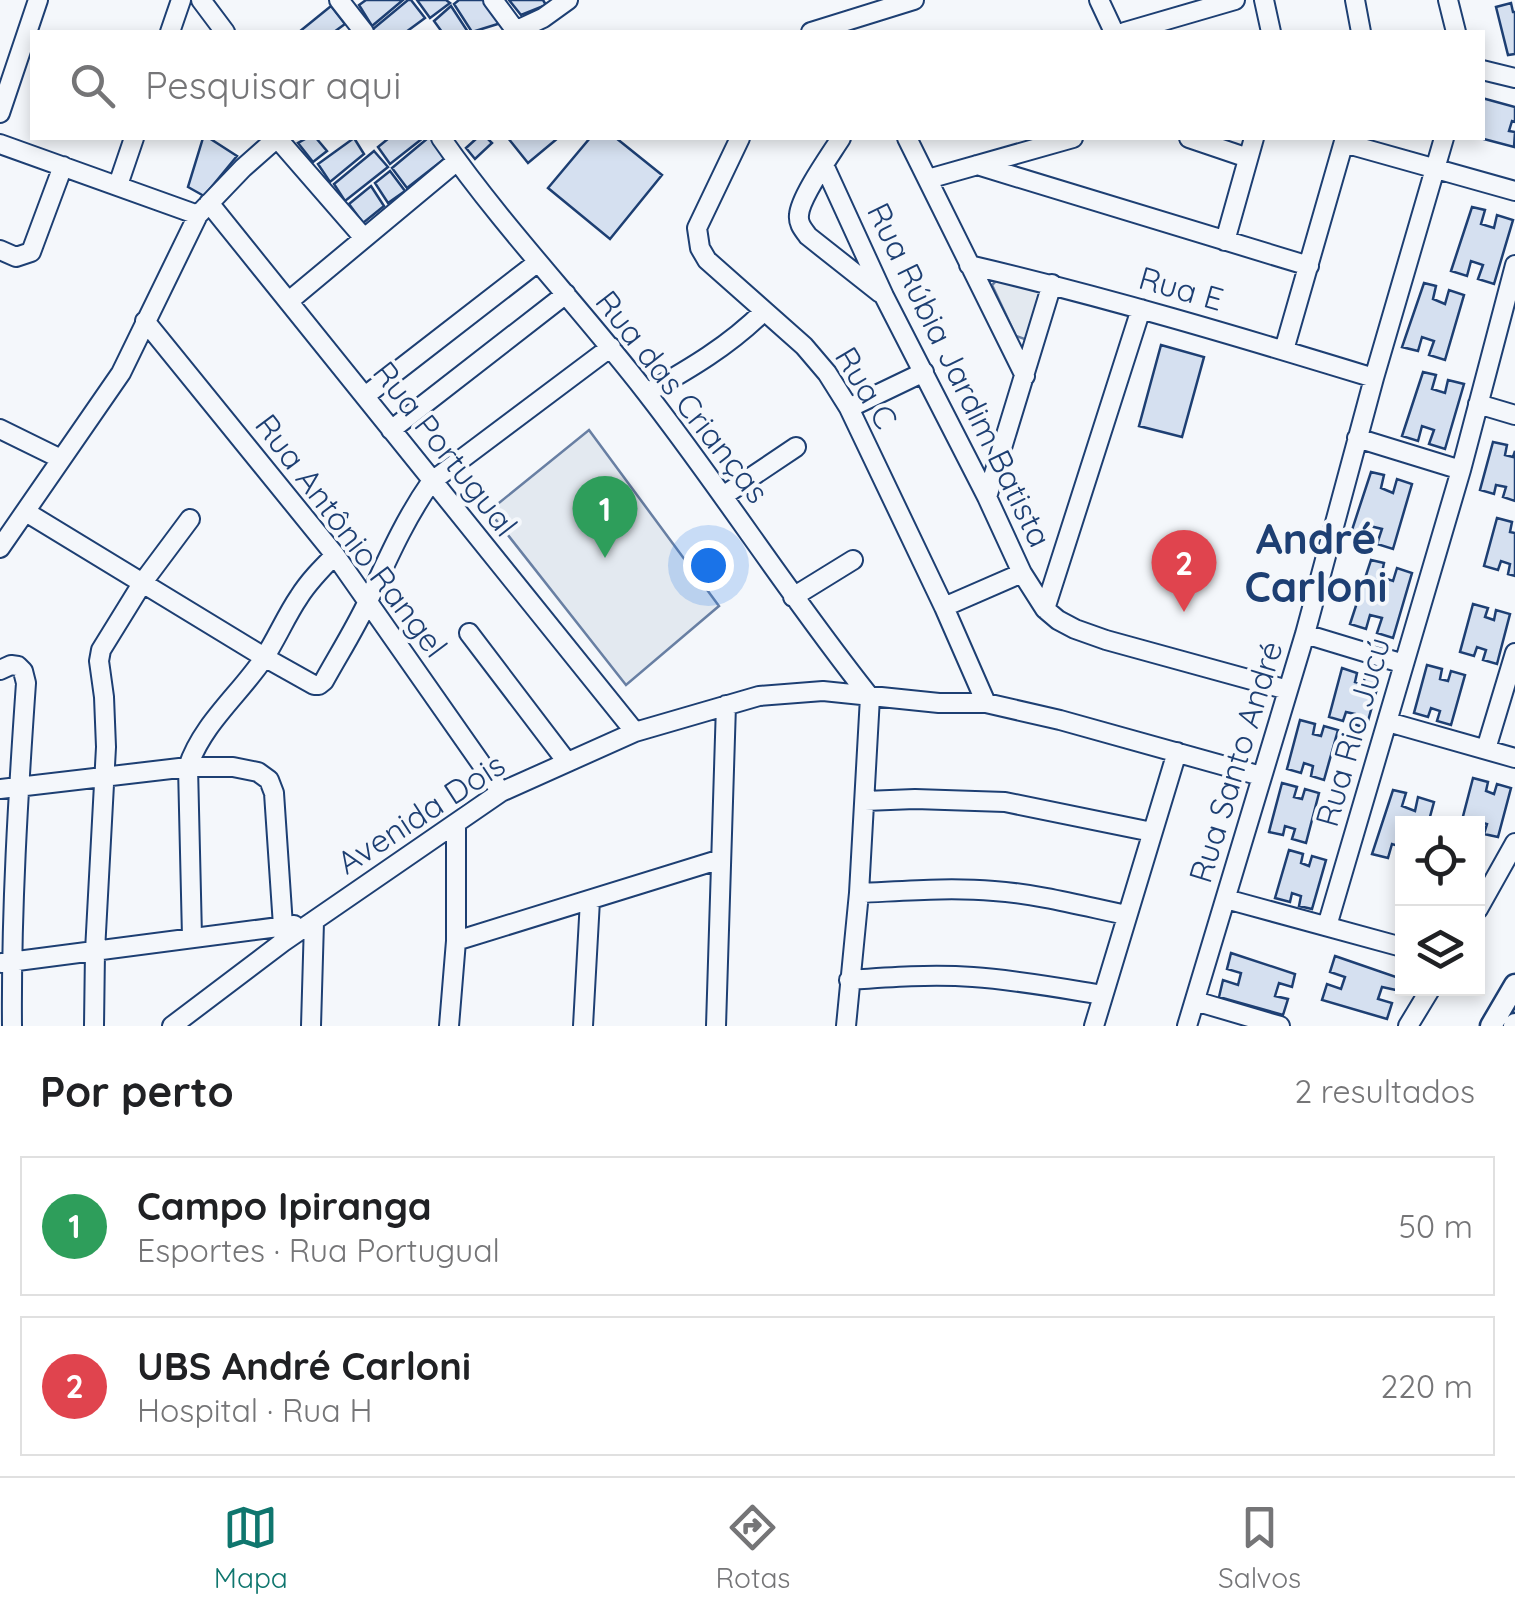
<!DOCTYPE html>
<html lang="pt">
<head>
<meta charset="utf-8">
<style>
  :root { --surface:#fff; --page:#f2f2f2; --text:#202124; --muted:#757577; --line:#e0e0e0; --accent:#0f766e }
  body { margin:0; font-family:Quicksand,sans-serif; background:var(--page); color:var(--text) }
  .controls { position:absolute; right:30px; bottom:30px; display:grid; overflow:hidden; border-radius:0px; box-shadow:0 5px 15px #0003 }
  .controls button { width:90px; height:90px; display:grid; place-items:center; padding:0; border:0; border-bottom:2px solid var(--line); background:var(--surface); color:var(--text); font:50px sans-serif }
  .you { position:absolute; left:708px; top:565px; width:35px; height:35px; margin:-25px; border:8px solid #fff; border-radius:50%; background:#1a73e8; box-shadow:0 0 0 15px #1a73e833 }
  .badge { display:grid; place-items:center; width:65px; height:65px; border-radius:50%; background:var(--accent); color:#fff; font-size:32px; font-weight:700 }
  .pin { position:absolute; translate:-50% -82px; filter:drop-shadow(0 2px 5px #0008) }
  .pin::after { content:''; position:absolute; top:52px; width:35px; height:30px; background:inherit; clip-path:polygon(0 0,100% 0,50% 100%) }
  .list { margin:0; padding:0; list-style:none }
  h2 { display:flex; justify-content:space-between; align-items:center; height:130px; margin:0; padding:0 40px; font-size:42px }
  h2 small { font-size:32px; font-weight:400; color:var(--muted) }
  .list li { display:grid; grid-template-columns:65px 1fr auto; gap:30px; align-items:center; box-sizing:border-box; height:140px; margin:0 20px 20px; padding:0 20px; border:2px solid var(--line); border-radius:0px }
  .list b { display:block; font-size:38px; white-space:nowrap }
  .list p { margin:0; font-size:32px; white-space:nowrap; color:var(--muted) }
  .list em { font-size:32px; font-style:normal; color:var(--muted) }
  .icon { flex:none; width:55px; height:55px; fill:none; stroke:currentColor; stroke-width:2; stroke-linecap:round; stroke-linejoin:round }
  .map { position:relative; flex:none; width:1515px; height:1026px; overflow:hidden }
  .search { position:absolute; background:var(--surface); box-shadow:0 5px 15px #0003; left:30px; right:30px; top:30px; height:110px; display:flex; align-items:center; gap:25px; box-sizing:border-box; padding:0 35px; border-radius:0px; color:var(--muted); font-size:38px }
  .sheet { height:450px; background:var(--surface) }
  nav { display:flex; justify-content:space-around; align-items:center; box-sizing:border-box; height:140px; border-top:2px solid var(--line); background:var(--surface); font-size:28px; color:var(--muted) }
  nav a { display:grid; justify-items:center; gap:5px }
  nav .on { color:var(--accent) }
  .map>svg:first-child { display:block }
</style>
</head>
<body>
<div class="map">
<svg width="1515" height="1026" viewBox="0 0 1515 1026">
  <rect width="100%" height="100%" fill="#f4f7fb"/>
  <path fill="#e3e9f0" stroke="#687fa3" stroke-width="2.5" d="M998,279L1045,290L1030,341L1016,336L992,285Z
    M589,430L719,606L626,685L489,511Z"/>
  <path fill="#d5e0f0" stroke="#1d3f73" stroke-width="2.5" d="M366,0H403L372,26L359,5Z
    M408,0H411L425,18L406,32H376L373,29Z
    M417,0H446L450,3L430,18Z
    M459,0H486L501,23L472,32L454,4Z
    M509,0H543L546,5L521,15Z
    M1511,3L1513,12H1515V54L1508,55L1496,7Z
    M331,6L345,24L334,32H299Z
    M451,6L468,32H442L434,21Z
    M1482,98L1515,107V122L1512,121L1509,131L1515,132L1514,147L1480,138H1482Z
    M203,138H209L237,156L204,196L188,187Z
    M307,138H316L327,151L313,162L298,143Z
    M354,138L364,154L330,182L318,164Z
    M389,138H423L390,164L378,147Z
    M428,138H432L448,156L407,188L392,168Z
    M477,138H487L492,143L475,159L466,148Z
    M508,138H558L528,163Z
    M590,138H616L662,175L610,239L548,188Z
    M374,151L388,167L345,201L334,184Z
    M390,171L405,191L388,203L375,183Z
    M371,186L384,206L363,223L349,204Z
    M1472,207L1485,210L1481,224L1494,228L1497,215L1513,220L1494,284L1478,279L1483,265L1471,261L1467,276L1451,271Z
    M1424,283L1436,286L1433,299L1445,304L1449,290L1464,295L1445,360L1429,355L1434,341L1422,337L1418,351L1402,347Z
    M1161,345L1204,357L1182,437L1139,426Z
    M1423,372L1436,375L1432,389L1445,393L1448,380L1464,384L1445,449L1429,444L1434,430L1422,426L1418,441L1402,436Z
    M1493,442L1507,445L1505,455L1513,457L1515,451V501L1503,497L1506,487L1496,485L1494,494L1480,490Z
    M1371,472L1384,475L1381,488L1393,493L1397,479L1412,484L1393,549L1377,544L1382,529L1370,526L1366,540L1350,536Z
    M1497,518L1512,522L1510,532L1515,533V576L1508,574L1510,564L1501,561L1498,570L1484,566Z
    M1371,560L1384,563L1381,577L1393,581L1397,568L1412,573L1393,638L1377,633L1382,618L1370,615L1366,629L1350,624Z
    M1473,604L1488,608L1485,617L1494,620L1496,610L1510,614L1497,664L1483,660L1486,650L1477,647L1474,656L1460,652Z
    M1427,665L1442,669L1440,679L1448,681L1451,671L1465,675L1451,725L1437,721L1440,711L1431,708L1428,717L1414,713Z
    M1342,668L1357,673L1355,682L1363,684L1366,674L1380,678L1366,728L1353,724L1355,714L1346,712L1343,721L1329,717Z
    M1300,720L1315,724L1313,734L1321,736L1324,726L1338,730L1324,780L1311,776L1313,766L1304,763L1301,773L1287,769Z
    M1473,778L1488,782L1486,791L1494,794L1497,784L1511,788L1498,837L1484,834L1487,824L1477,821L1476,824H1461Z
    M1282,783L1297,787L1294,797L1302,799L1305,789L1319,793L1306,843L1292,839L1295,829L1285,826L1283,835L1269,832Z
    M1393,790L1406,793L1402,806L1415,811L1418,797L1434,802L1428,824H1402V847L1392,844L1388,858L1372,854Z
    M1289,850L1303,854L1301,863L1309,866L1312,856L1326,860L1312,909L1299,906L1301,896L1292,893L1290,902L1275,898Z
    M1231,953L1295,974L1292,987L1279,983L1275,996L1288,999L1283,1015L1219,997L1223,980L1238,985L1241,973L1227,969Z
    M1335,956L1399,978L1396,990L1382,987L1378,999L1392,1003L1387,1019L1322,1000L1327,984L1341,989L1345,977L1330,972Z"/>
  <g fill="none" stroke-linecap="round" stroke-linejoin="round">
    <defs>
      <path id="minor" d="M201,0L225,32
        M339,0L364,32
        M493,0L516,31
        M1099,0L1114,32
        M1264,0L1271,32
        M1355,0L1361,32
        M1448,0L1456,32
        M170,32L181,0
        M513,32L543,18L568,0
        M811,32L914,0
        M1125,32L1235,0
        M1482,70L1515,78
        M0,113L38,0
        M277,138L364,238
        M441,138C503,227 579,306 645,391C723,491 791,598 870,697
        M740,138L697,228L700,248L707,260L804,346L827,373L849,408L944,607L986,703
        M841,138C831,154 800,197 799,215C798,224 803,229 808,236L880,293
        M907,138L1025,376
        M1189,138L1248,158
        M1344,143L1515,191
        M0,144L198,215
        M824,165L884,296L987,497L1022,573L1045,609L1058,620L1075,629L1106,640L1288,690
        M977,165L1309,266
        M928,179L1073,138
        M118,185L134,138
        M209,203L635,732
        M1225,241L1254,138
        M0,250L16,257L31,252L63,166
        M969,265C1106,297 1240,337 1374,378
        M289,301L457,161
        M145,321L335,555L501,792
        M1284,350L1345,138
        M647,393C689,369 729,346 764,311
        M365,396L538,262
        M1478,404L1515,415
        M849,408L924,372
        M0,429L61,459
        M391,430L566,294
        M1357,438L1461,470
        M723,496L796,447
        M987,497L1052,284
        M26,512L264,657L314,685H319L324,681C339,654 356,627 369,599C388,558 405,519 431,482L611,347
        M0,548L121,373L198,215L243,168L277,138
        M793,597L853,560
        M944,607L1022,573
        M1045,609L1141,309
        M469,633L567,762
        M1305,634L1404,664
        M0,670L11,665L18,666L23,671L26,683C18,797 11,912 12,1026
        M1388,722L1515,758
        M1486,749L1515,653
        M0,789L188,767H233L258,772L269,780L274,793L283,926
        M865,801L915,799L1005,802L1152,832
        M859,893C904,891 949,887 994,891C1038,894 1083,906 1126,915
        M1226,899L1402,947
        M1478,909L1515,843
        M1327,926L1461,470L1515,265
        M192,937L188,767C202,724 240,694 264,658C277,638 286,616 299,597C309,581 322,568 335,555
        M456,941L721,859
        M2,963L294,925
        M849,980C890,977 932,974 973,977C1017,980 1060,988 1103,995
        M1195,1001L1280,1026
        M94,1026L95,951L106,747L104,697L99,661L101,650L143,582L190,519
        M172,1026L283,942L501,792L635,732L759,696L823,691L939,703H986L1060,720L1261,776
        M311,1026L314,922
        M449,1026L456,941V824
        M583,1026L590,900
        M716,1026L726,705
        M846,1026L859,893L870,697
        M1094,1026L1177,752
        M1187,1026L1305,634L1374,378L1444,138
        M1408,1026L1431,988"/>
      <path id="major" d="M1491,1026L1515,985
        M1514,1026L1515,1024"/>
    </defs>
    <use href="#minor" stroke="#1d3f73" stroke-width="22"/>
    <use href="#major" stroke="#1d3f73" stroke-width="25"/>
    <use href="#minor" stroke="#f4f7fb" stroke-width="18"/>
    <use href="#major" stroke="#f4f7fb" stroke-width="20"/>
  </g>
  <g text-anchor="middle" stroke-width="8" stroke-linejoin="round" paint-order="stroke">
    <g font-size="32" fill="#1d3f73" stroke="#f4f7fb">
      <text transform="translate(1181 289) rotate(16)" y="11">Rua E</text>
      <text transform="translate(959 375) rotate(64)" y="11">Rua Rúbia Jardim Batista</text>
      <text transform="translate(866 388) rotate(59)" y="11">Rua C</text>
      <text transform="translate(682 397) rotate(52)" y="11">Rua das Crianças</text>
      <text transform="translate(445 449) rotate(52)" y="11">Rua Portugual</text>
      <text transform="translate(351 536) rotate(53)" y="11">Rua Antônio Rangel</text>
      <text transform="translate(1353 732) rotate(-74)" y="11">Rua Rio Jucú</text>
      <text transform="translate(1236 762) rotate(-73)" y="11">Rua Santo André</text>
      <text transform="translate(421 814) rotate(-33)" y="11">Avenida Dois</text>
    </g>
    <g font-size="42" font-weight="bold" fill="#1d3f73" stroke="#f4f7fb">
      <text x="1316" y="554">André<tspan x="1316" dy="48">Carloni</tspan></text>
    </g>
  </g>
</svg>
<div class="controls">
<button><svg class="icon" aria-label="locate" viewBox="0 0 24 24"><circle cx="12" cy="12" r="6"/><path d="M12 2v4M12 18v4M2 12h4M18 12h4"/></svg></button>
<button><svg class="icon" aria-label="layers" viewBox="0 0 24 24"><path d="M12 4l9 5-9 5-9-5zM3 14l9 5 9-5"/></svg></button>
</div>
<div class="you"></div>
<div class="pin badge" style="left:605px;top:558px;background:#2e9e5b">1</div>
<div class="pin badge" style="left:1184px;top:612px;background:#e0444e">2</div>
<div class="search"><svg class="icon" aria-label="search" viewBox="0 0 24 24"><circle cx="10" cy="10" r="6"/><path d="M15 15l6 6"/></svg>Pesquisar aqui</div>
</div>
<section class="sheet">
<h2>Por perto<small>2 resultados</small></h2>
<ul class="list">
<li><span class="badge" style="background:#2e9e5b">1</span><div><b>Campo Ipiranga</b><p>Esportes · Rua Portugual</p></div><em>50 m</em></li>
<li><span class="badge" style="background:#e0444e">2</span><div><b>UBS André Carloni</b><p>Hospital · Rua H</p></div><em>220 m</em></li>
</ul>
</section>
<nav>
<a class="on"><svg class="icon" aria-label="map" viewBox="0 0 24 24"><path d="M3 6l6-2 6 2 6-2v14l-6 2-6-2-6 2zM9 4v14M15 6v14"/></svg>Mapa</a>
<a><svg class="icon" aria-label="directions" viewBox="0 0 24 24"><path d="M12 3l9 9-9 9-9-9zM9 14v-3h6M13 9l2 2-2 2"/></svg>Rotas</a>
<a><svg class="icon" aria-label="saved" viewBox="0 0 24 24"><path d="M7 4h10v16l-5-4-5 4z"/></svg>Salvos</a>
</nav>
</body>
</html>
